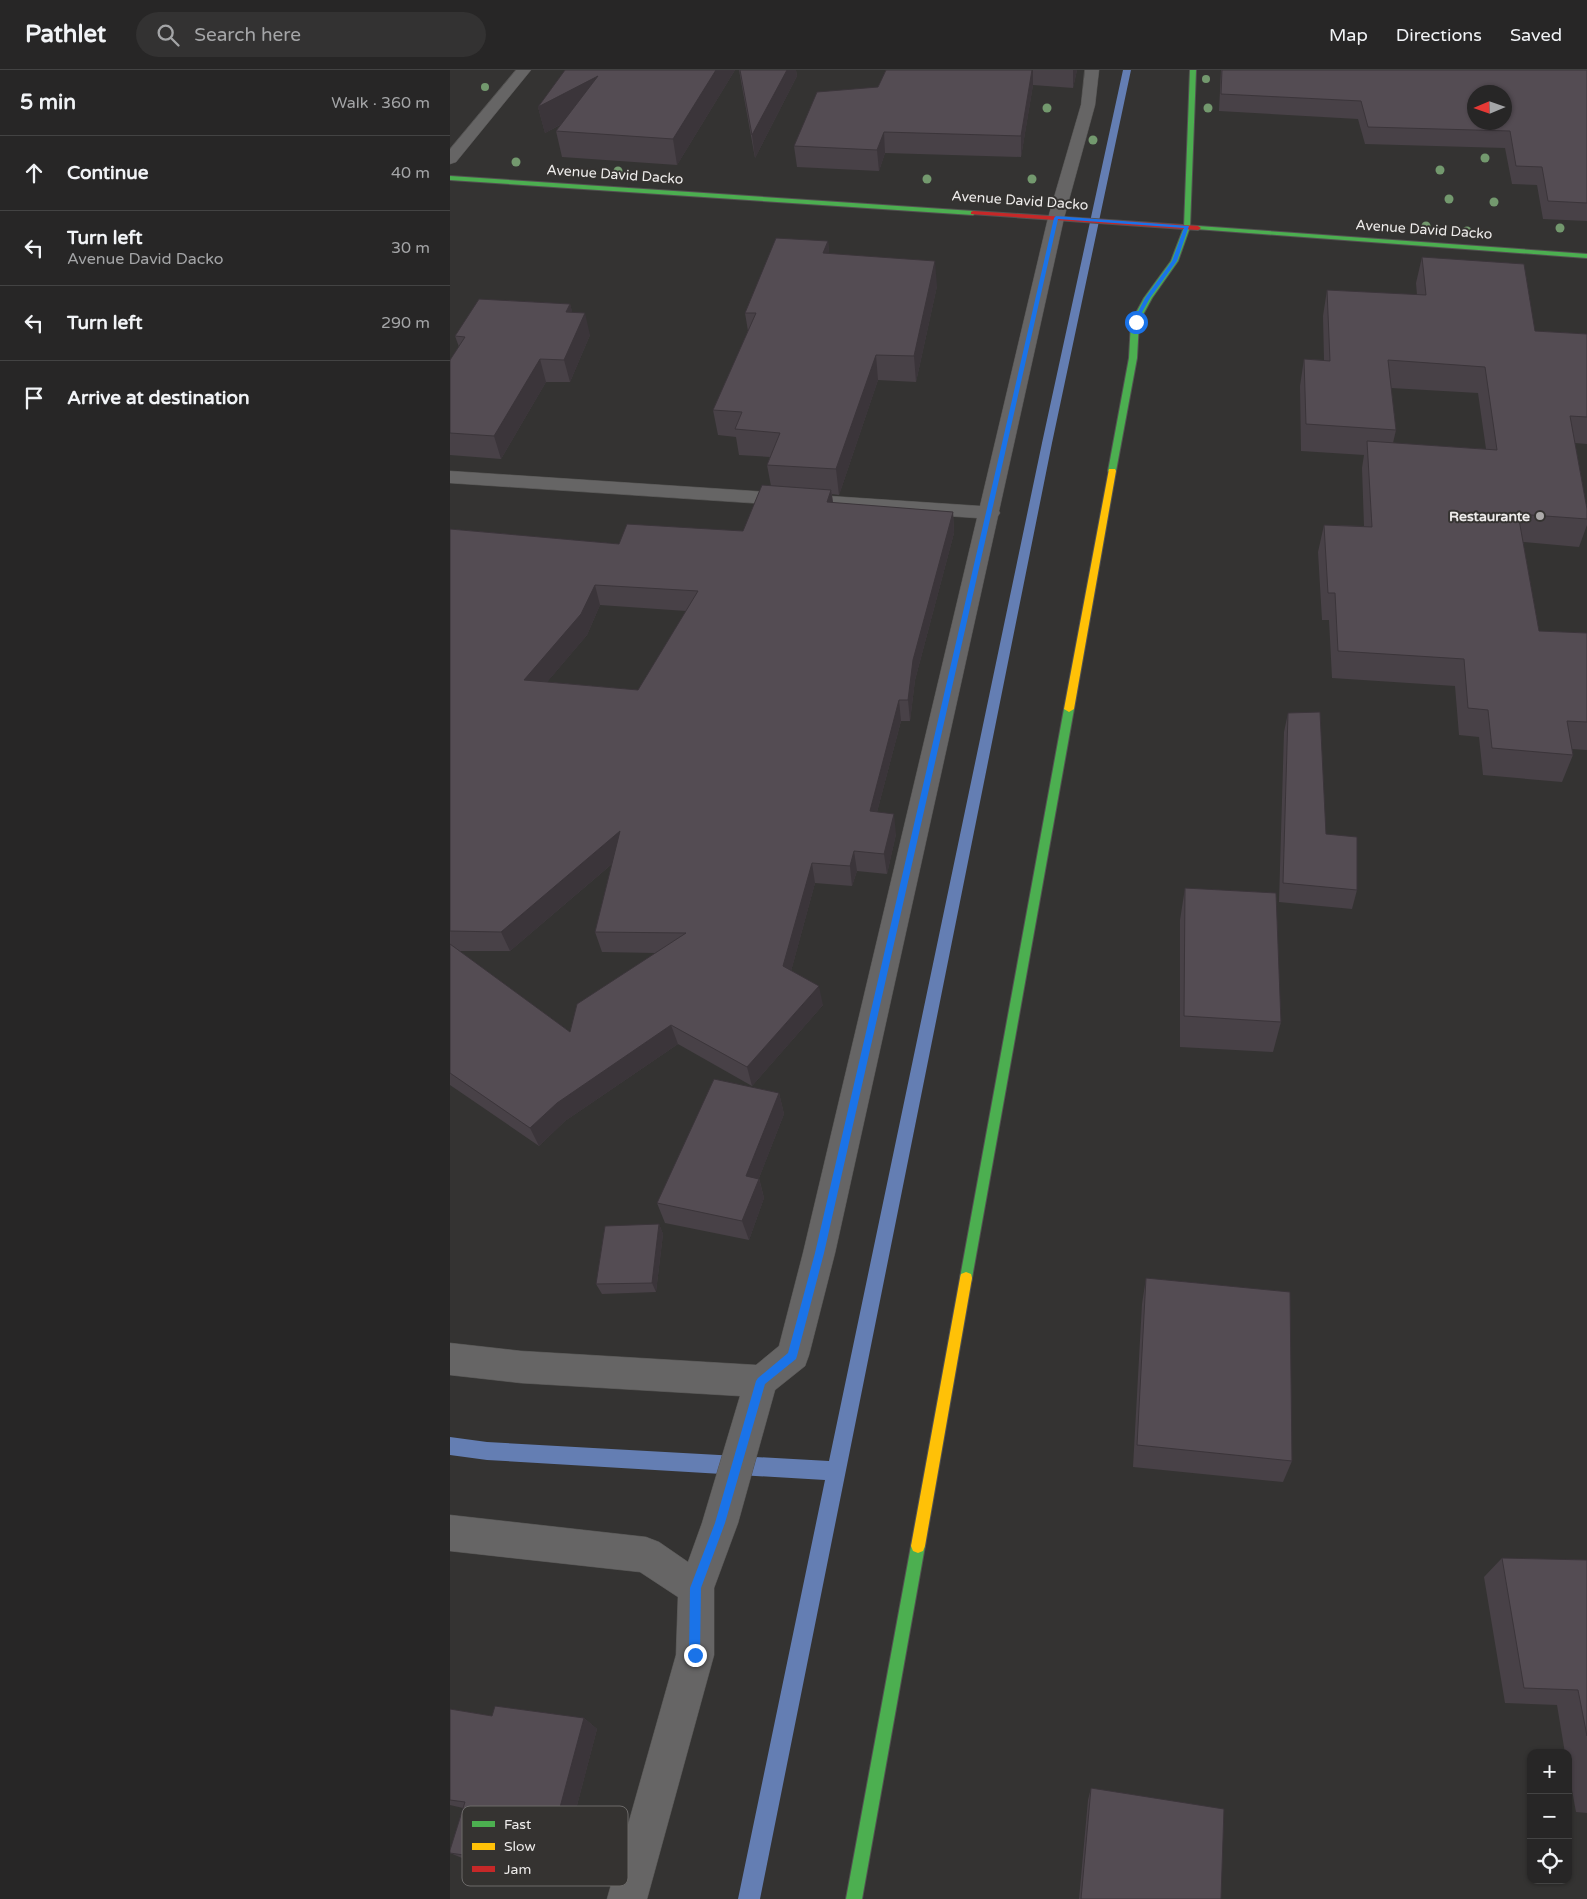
<!DOCTYPE html>
<html lang="en">
<head>
<meta charset="utf-8">
<style>
  :root { --surface:#272626; --page:#333232; --text:#f1f3f6; --muted:#a4a5a7; --line:#434343 }
  body { margin:0; font-family:"Varela Round",sans-serif; background:var(--page); color:var(--text) }
  .controls { position:absolute; right:15px; bottom:15px; display:grid; overflow:hidden; border-radius:10px; box-shadow:0 1px 4px #0004 }
  .controls button { width:45px; height:45px; display:grid; place-items:center; padding:0; border:0; border-bottom:1px solid var(--line); background:var(--surface); color:var(--text); font:25px sans-serif }
  .compass { position:absolute; left:1017px; top:15px; width:45px; height:45px; border-radius:50%; background:var(--surface); box-shadow:0 1px 4px #0004; rotate:268deg }
  .stop { position:absolute; width:15px; height:15px; margin:-11px; border:4px solid #1a73e8; border-radius:50%; background:#fff }
  .stop.end { background:#1a73e8; border-color:#fff; box-shadow:0 1px 5px #0008 }
  .list { margin:0; padding:0; list-style:none }
  h2 { display:flex; justify-content:space-between; align-items:center; height:65px; margin:0; padding:0 20px; font-size:21px }
  h2 small { font-size:16px; font-weight:400; color:var(--muted) }
  .list li { display:grid; grid-template-columns:32px 1fr auto; gap:15px; align-items:center; box-sizing:border-box; height:75px; padding:0 20px; border-top:1px solid var(--line) }
  .list b { display:block; font-size:19px; white-space:nowrap }
  .list p { margin:0; font-size:16px; white-space:nowrap; color:var(--muted) }
  .list em { font-size:16px; font-style:normal; color:var(--muted) }
  .icon { flex:none; width:28px; height:28px; fill:none; stroke:currentColor; stroke-width:2; stroke-linecap:round; stroke-linejoin:round }
  .map { position:relative; flex:none; width:1137px; height:1829px; overflow:hidden }
  header { display:flex; align-items:center; gap:30px; box-sizing:border-box; height:70px; padding:0 25px; background:var(--surface); border-bottom:1px solid var(--line) }
  header strong { font-size:24px }
  nav { display:flex; gap:28px; margin-inline-start:auto; font-size:18px }
  .search { width:350px; height:45px; background:var(--page); display:flex; align-items:center; gap:12px; box-sizing:border-box; padding:0 18px; border-radius:28px; color:var(--muted); font-size:19px }
  main { display:flex }
  aside { flex:1; background:var(--surface) }
  .map>svg:first-child { display:block }
</style>
</head>
<body>
<header>
<strong>Pathlet</strong>
<div class="search"><svg class="icon" aria-label="search" viewBox="0 0 24 24"><circle cx="10" cy="10" r="6"/><path d="M15 15l6 6"/></svg>Search here</div>
<nav><a>Map</a><a>Directions</a><a>Saved</a></nav>
</header>
<main>
<aside>
<h2>5 min<small>Walk · 360 m</small></h2>
<ul class="list">
<li><svg class="icon" aria-label="ahead" viewBox="0 0 24 24"><path d="M12 20V5M6 11l6-6 6 6"/></svg><div><b>Continue</b></div><em>40 m</em></li>
<li><svg class="icon" aria-label="left" viewBox="0 0 24 24"><path d="M17 20v-9H6M10 6l-5 5 5 5"/></svg><div><b>Turn left</b><p>Avenue David Dacko</p></div><em>30 m</em></li>
<li><svg class="icon" aria-label="left" viewBox="0 0 24 24"><path d="M17 20v-9H6M10 6l-5 5 5 5"/></svg><div><b>Turn left</b></div><em>290 m</em></li>
<li><svg class="icon" aria-label="arrive" viewBox="0 0 24 24"><path d="M6 21V4h12l-3 4 3 4H6"/></svg><div><b>Arrive at destination</b></div></li>
</ul>
</aside>
<div class="map">
<svg width="1137" height="1829" viewBox="0 0 1137 1829">
  <rect width="100%" height="100%" fill="#343332"/>
  <g fill="none" stroke-linecap="round" stroke-linejoin="round">
    <path fill="#647eb3" fill-rule="evenodd" d="M673,0H681L602,373L310,1829H288L375,1410L37,1390L0,1385V1367L37,1372L379,1391L592,373Z"/>
    <defs>
      <path id="street" d="M66,0H81L6,92L0,94V79Z
        M635,0H649L645,35L614,148L549,441L550,443L548,446L385,1183L359,1285L355,1296L325,1320L288,1453L264,1518V1585L197,1829H157L226,1585L228,1527L190,1502L0,1481V1445L196,1467L209,1472L238,1492L252,1453L290,1326L71,1313L0,1305V1273L71,1281L306,1295L329,1276L353,1183L527,448L0,413V401L530,436L598,148L631,35Z"/>
      <path id="fast" d="M740,0H746L740,157L728,191L702,228L689,252L687,288L666,401L662,403L658,401L679,288L681,252L694,228L721,191L734,157Z
        M0,106L523,141L526,143L523,145L0,110Z
        M748,156L1137,184V188L746,159L745,158Z
        M619,636L624,639L522,1208L521,1212L516,1214L511,1212L510,1208L614,639Z
        M468,1469L473,1471L475,1476L412,1829H396L461,1476L463,1471Z"/>
      <path id="slow" d="M659,399H665L666,401L624,639L619,642L614,639Z
        M516,1202L521,1204L522,1208L475,1476L473,1481L468,1483L463,1481L461,1476L510,1208L511,1204Z"/>
      <path id="jam" d="M523,141L748,156L751,158L748,160L521,144V142Z"/>
    </defs>
    <use href="#street" stroke="#535251" stroke-width="1"/>
    <use href="#fast" stroke="#535251" stroke-width="2"/>
    <use href="#slow" stroke="#535251" stroke-width="2"/>
    <use href="#jam" stroke="#535251" stroke-width="2"/>
    <use href="#street" fill="#666565" fill-rule="evenodd"/>
    <use href="#fast" fill="#4caf50" fill-rule="evenodd"/>
    <use href="#slow" fill="#ffc107" fill-rule="evenodd"/>
    <use href="#jam" fill="#c62828" fill-rule="evenodd"/>
  </g>
  <g fill="#73996e">
    <circle cx="756" cy="9" r="4"/>
    <circle cx="35" cy="17" r="4"/>
    <circle cx="597" cy="38" r="4.5"/>
    <circle cx="758" cy="38" r="4.5"/>
    <circle cx="643" cy="70" r="4.5"/>
    <circle cx="1035" cy="88" r="4.5"/>
    <circle cx="66" cy="92" r="4.5"/>
    <circle cx="990" cy="100" r="4.5"/>
    <circle cx="168" cy="101" r="4.5"/>
    <circle cx="477" cy="109" r="4.5"/>
    <circle cx="582" cy="109" r="4.5"/>
    <circle cx="999" cy="129" r="4.5"/>
    <circle cx="1044" cy="132" r="4.5"/>
    <circle cx="976" cy="156" r="4.5"/>
    <circle cx="1110" cy="158" r="4.5"/>
    <circle cx="1017" cy="161" r="4.5"/>
  </g>
  <path fill="#484147" fill-rule="evenodd" d="M285,0L227,95L112,87L106,61L112,54L95,63L88,37Z
    M289,0H346L347,6L305,88Z
    M436,0H627L623,18L583,15L571,87L435,83L429,101L347,97L344,76L428,17Z
    M771,0H1137V151L1093,149L1087,115L1062,114L1055,78L915,74L908,49L769,41Z
    M378,171L379,184L487,216L466,312L428,310L389,425L382,424L383,433L503,442L504,463L465,610L460,651H451L427,742L446,764L437,804L407,801L402,816L365,813L341,901L373,935L302,1016L228,974L115,1051L89,1076L0,1015V459L169,474L293,461L321,416L317,395L320,387L289,385L286,367L268,365L263,340L298,261L295,243ZM150,535L236,541L188,620L97,612L137,565ZM162,794L145,862L152,882L206,883L120,962L9,881H60Z
    M972,187L1085,261L1137,264V374L1125,373L1137,439V455L1129,477L1073,472L1089,561L1137,563V680L1122,679L1123,685L1112,712L1033,705L1029,667L1009,665L1005,616L882,608L879,550H872L868,482L874,455L914,456L912,398L914,385L851,381L850,316L854,289L874,290L873,246L877,220L967,225L966,213ZM941,318L1028,323L1036,379L943,373L946,360Z
    M120,234L122,242L140,265L120,312H96L51,389L0,385V290L9,277L5,266Z
    M838,643L876,764L907,820L902,839L829,832L834,662Z
    M735,818L831,952L823,982L730,977V850Z
    M329,1023L334,1044L309,1108L314,1128L299,1170L215,1153L207,1133Z
    M209,1154L213,1164L206,1222L152,1224L146,1214Z
    M696,1208L842,1391L833,1412L683,1397L692,1234Z
    M1052,1488L1137,1490V1743L1126,1742L1118,1698V1683H1115L1107,1635L1055,1633L1034,1507Z
    M0,1639L42,1646L134,1648L147,1659L109,1804L17,1790L0,1783L13,1738L0,1735Z
    M641,1718L771,1829H629L638,1730Z"/>
  <path fill="#3b353a" d="M266,0H285L227,95L223,69Z
    M337,0H346L347,6L305,88L302,65Z
    M582,0H583V15L571,87V66Z
    M623,0H627L623,18Z
    M148,6L153,31L95,63L88,37Z
    M434,62L435,83L429,101L427,80Z
    M378,171L380,195L373,183Z
    M485,191L487,216L466,312L464,286Z
    M120,234L126,256L116,242Z
    M135,243L140,265L120,312L114,290Z
    M426,285L428,310L389,425L386,399Z
    M90,289L96,312L51,389L44,366Z
    M381,420L384,440L377,432Z
    M503,442L504,463L465,610L460,651L458,630L463,590Z
    M145,515L150,535L137,565L81,631L74,610Z
    M449,630L451,651L422,761L420,741Z
    M444,744L446,764L437,804L434,784Z
    M170,761L177,781L60,881L51,862Z
    M404,781L407,801L402,816L400,796Z
    M362,793L365,813L337,916L333,896Z
    M369,916L373,935L302,1016L297,997Z
    M221,955L228,974L115,1051L89,1076L80,1058L107,1033Z
    M329,1023L334,1044L302,1126L296,1106Z
    M309,1109L314,1128L299,1170L292,1151Z
    M209,1154L213,1164L206,1222L202,1213Z
    M134,1648L147,1659L109,1804L94,1797Z"/>
  <path fill="#544c53" stroke="#3b353a" fill-rule="evenodd" d="M115,0H266L223,69L106,61L148,6L88,37Z
    M290,0H337L302,65Z
    M436,0H582L571,66L434,62L427,80L344,76L367,22L428,17Z
    M772,0H1137V133L1098,131L1092,97L1066,96L1060,61L918,57L911,31L771,24ZM1024,22H1054V52H1024Z
    M326,168L378,171L373,183L485,191L464,286L426,285L386,399L317,395L330,363L285,359L292,342L263,340L306,243H295Z
    M972,187L1074,194L1085,261L1137,264V347L1120,346L1137,439V449L1068,444L1089,561L1137,563V652L1117,651L1123,685L1042,678L1038,640L1018,638L1014,589L888,581L885,523H878L874,455L922,457L917,371L1047,380L1035,297L938,290L946,360L856,354L854,289L880,291L877,220L976,225Z
    M29,229L120,234L116,242L135,243L114,290L90,289L44,366L0,363V290L15,267L5,266Z
    M312,415L381,420L377,432L503,442L463,590L458,630H449L420,741L444,744L434,784L404,781L400,796L362,793L333,896L369,916L297,997L221,955L107,1033L80,1058L0,1003V874L120,962L127,934L236,863L145,862L170,761L51,862L0,861V459L169,474L177,454L293,461ZM145,515L248,521L188,620L74,610L131,544Z
    M870,642L876,764L907,767V820L833,813L838,643Z
    M735,818L826,823L831,952L734,946Z
    M264,1009L329,1023L296,1106L309,1109L292,1151L207,1133Z
    M209,1154L202,1213L146,1214L155,1156Z
    M696,1208L840,1222L842,1391L687,1375Z
    M1052,1488L1137,1490V1666L1128,1620L1074,1618Z
    M45,1636L134,1648L94,1797L0,1783V1780L15,1732L0,1730V1639L42,1646Z
    M641,1718L774,1739L771,1829H631Z"/>
  <path fill="#1a73e8" d="M606,146L739,156L727,191L700,228L686,253L683,252L695,228L722,191L734,158L608,149L374,1183L347,1286L346,1289L315,1314L275,1453L251,1518L250,1585L249,1589L245,1591L241,1589L239,1585L240,1518L265,1453L306,1311L308,1308L338,1283L365,1183L604,148Z"/>
  <circle fill="#adabaa" stroke="#353331" stroke-width="2" cx="1090" cy="446" r="5"/>
  <g text-anchor="middle" stroke-width="4" stroke-linejoin="round" paint-order="stroke">
    <g font-size="14" fill="#eeeceb" stroke="#353331">
      <text transform="translate(165 104) rotate(4)" y="5">Avenue David Dacko</text>
      <text transform="translate(570 130) rotate(4)" y="5">Avenue David Dacko</text>
      <text transform="translate(974 159) rotate(4)" y="5">Avenue David Dacko</text>
    </g>
    <g font-size="14" font-weight="bold" fill="#eeeceb" stroke="#353331" text-anchor="end">
      <text x="1080" y="451">Restaurante</text>
    </g>
  </g>
  <rect x="12" y="1736" width="166" height="80" rx="8" fill="#353331" stroke="#6c6a69" stroke-width="1"/>
  <rect x="22" y="1751" width="23" height="6" fill="#4caf50"/>
  <rect x="22" y="1773" width="23" height="7" fill="#ffc107"/>
  <rect x="22" y="1796" width="23" height="6" fill="#c62828"/>
  <g font-size="14" fill="#eeeceb">
    <text x="54" y="1759">Fast</text>
    <text x="54" y="1781">Slow</text>
    <text x="54" y="1804">Jam</text>
  </g>
</svg>
<div class="controls">
<button>+</button>
<button>−</button>
<button><svg class="icon" aria-label="locate" viewBox="0 0 24 24"><circle cx="12" cy="12" r="6"/><path d="M12 2v4M12 18v4M2 12h4M18 12h4"/></svg></button>
</div>
<svg class="compass" viewBox="-18 -18 36 36"><path d="M0-13l5 13h-10z" fill="#e53935"/><path d="M0 13l5-13h-10z" fill="#a4a5a7"/></svg>
<div class="stop" style="left:686px;top:252px"></div>
<div class="stop end" style="left:245px;top:1585px"></div>
</div>
</main>
</body>
</html>
